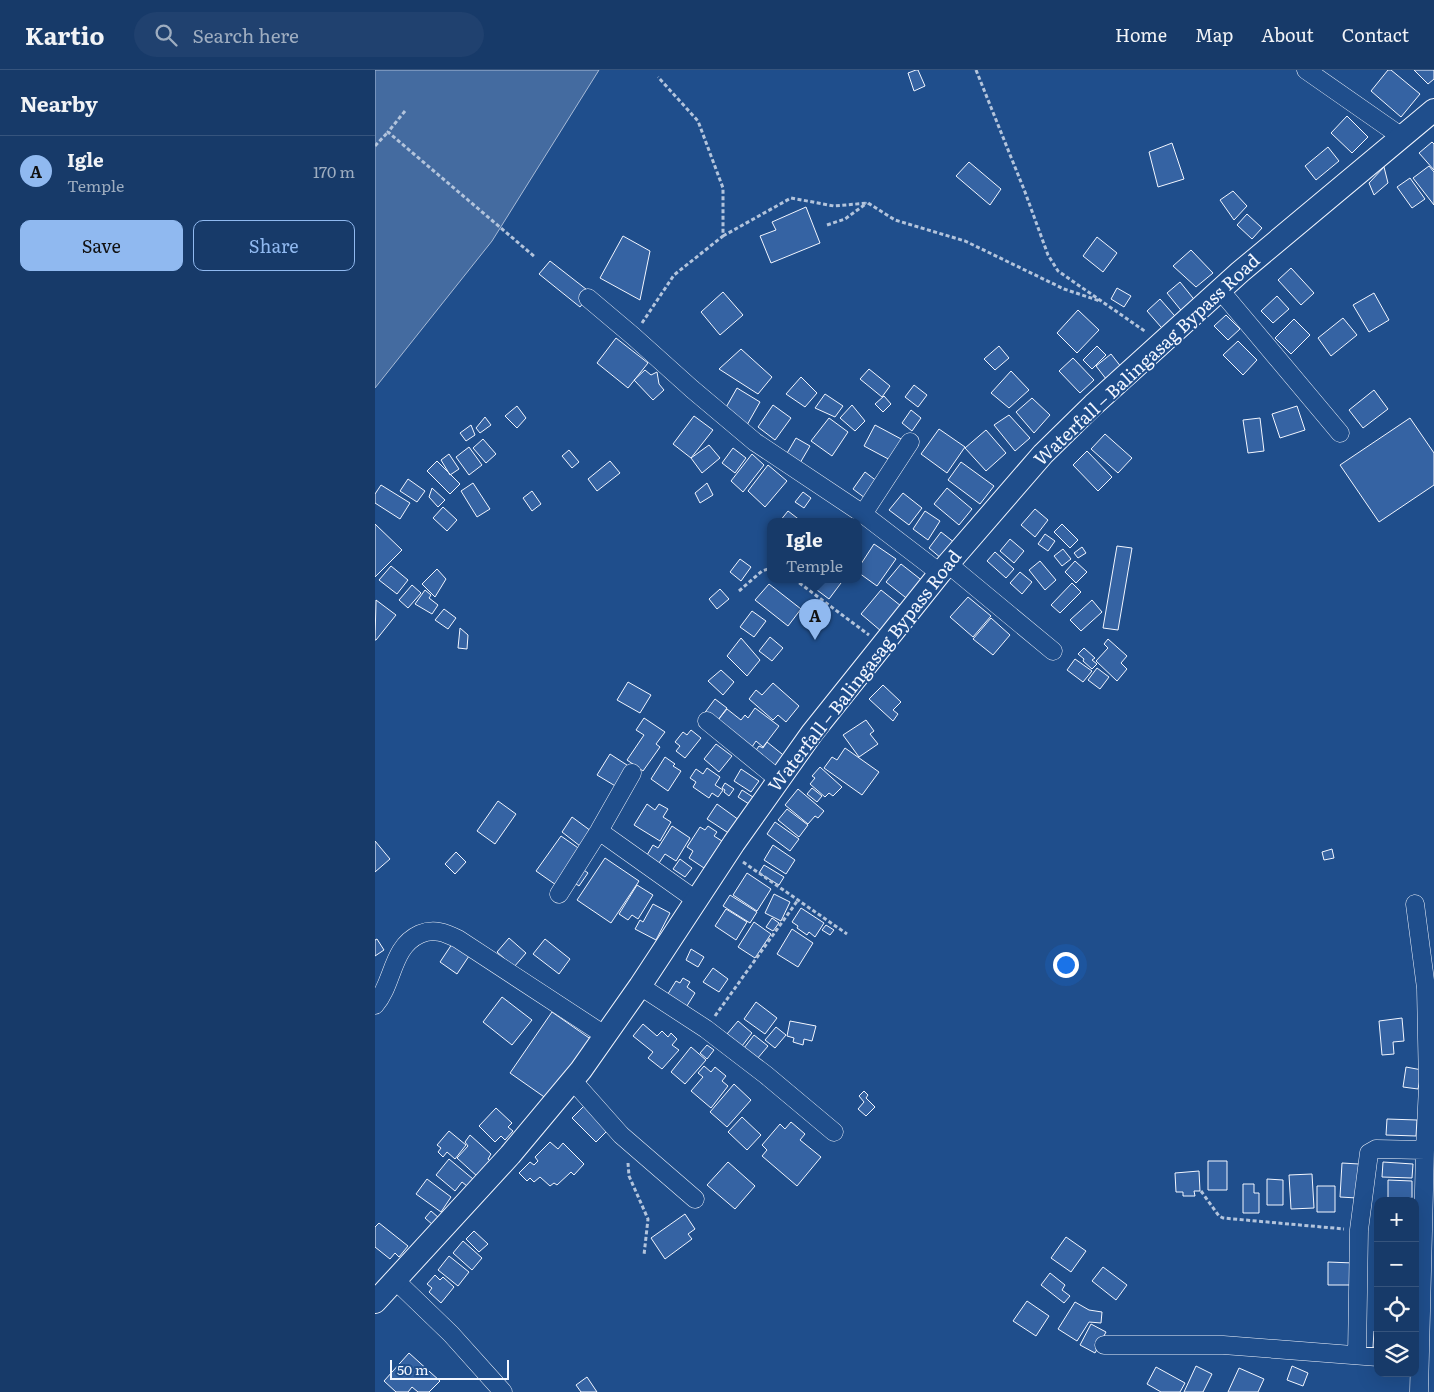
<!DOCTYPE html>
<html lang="en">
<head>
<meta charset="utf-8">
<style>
  :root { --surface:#173a69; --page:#20416f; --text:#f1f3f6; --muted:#9eadc0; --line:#36547d; --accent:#90b9f0 }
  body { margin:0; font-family:Literata,serif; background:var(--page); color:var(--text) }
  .controls { position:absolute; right:15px; bottom:15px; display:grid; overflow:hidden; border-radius:10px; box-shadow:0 5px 20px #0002 }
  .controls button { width:45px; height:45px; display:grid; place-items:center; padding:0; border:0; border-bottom:1px solid var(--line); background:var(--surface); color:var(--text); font:25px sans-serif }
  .scale { position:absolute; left:15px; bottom:12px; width:119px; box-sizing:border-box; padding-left:5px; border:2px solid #f2f6ff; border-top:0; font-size:14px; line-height:18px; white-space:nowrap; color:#f2f6ff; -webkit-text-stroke:4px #1f4e8c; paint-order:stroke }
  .you { position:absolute; left:690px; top:894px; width:18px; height:18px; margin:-12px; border:4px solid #fff; border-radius:50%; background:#1a73e8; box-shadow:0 0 0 8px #1a73e833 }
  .badge { display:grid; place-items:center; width:32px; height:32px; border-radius:50%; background:var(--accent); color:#111; font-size:16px; font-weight:700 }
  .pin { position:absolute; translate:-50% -41px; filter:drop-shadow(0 1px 2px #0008) }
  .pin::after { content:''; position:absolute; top:26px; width:18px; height:15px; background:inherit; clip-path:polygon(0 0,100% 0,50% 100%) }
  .popup { position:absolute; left:392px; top:448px; width:95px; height:65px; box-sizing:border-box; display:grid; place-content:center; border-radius:10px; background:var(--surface); filter:drop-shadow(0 1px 4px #0005); font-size:16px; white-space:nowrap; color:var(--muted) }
  .popup b { font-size:19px; color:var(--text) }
  .popup::after { content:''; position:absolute; left:50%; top:100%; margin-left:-10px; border:10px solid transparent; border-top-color:var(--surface) }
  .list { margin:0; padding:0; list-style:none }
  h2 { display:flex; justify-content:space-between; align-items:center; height:65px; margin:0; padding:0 20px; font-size:21px }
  h2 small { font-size:16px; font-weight:400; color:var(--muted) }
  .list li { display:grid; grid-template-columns:32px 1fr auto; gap:15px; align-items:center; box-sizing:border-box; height:70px; padding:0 20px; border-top:1px solid var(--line) }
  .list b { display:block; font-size:19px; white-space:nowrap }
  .list p { margin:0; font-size:16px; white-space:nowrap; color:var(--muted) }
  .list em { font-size:16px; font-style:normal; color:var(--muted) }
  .actions { display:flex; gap:10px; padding:15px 20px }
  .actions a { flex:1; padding:11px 0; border:1px solid var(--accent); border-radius:10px; text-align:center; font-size:18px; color:var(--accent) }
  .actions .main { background:var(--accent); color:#111 }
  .icon { flex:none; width:28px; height:28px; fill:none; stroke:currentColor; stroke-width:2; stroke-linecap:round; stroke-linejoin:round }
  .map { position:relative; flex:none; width:1059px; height:1322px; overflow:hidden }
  header { display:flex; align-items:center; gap:30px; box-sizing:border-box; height:70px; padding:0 25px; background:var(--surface); border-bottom:1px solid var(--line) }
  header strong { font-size:24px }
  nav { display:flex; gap:28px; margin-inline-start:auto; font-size:18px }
  .search { width:350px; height:45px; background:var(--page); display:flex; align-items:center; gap:12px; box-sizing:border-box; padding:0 18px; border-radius:28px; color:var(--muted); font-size:19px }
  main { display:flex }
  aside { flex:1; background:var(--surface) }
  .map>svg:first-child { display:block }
</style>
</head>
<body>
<header>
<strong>Kartio</strong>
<div class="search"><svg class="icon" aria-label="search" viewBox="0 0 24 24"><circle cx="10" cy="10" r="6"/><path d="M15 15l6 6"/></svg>Search here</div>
<nav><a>Home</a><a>Map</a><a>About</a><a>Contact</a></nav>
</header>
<main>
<aside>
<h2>Nearby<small></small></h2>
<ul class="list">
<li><span class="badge">A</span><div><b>Igle</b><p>Temple</p></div><em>170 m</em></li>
</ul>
<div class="actions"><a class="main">Save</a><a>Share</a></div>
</aside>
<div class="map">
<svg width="1059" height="1322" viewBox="0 0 1059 1322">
  <rect width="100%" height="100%" fill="#1f4e8c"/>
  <path fill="#446ba0" stroke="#a8bbd7" d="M0,0H224L117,171L0,318Z"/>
  <path fill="#3563a3" stroke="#f2f6ff" d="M541,0H543L550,16L539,21L533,3Z
    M1013,0H1016L1045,24L1026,47L996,21Z
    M1039,0H1059V9L1053,14Z
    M972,46L993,67L977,83L956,63Z
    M1057,72L1059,74V100L1044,83Z
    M797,73L809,109L783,117L774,82Z
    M953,77L964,91L941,110L930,96Z
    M594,92L626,119L615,135L581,106Z
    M1054,96L1059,102V135L1038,108Z
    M1009,97L1013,113L999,125L994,113Z
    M1035,108L1050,129L1037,138L1022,117Z
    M858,121L872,136L859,150L845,130Z
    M431,137L445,173L396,193L385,166L401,160L397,152Z
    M872,144L887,158L877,169L862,155Z
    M248,166L275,181L265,230L225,208Z
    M722,167L742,183L728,202L708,186Z
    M816,180L838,203L821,217L798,196Z
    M175,191L216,223L205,237L164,204Z
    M916,198L939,223L926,235L903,210Z
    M805,212L822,233L809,244L792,223Z
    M742,218L756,226L749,237L736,229Z
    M348,222L368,245L345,265L326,242Z
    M999,223L1014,250L994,262L978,235Z
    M902,226L914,239L898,253L886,241Z
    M785,229L806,253L793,265L772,241Z
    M703,240L724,260L702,283L682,263Z
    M851,245L865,259L853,270L839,256Z
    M968,248L982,265L956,286L943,268Z
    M919,249L935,265L916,284L900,268Z
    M241,268L273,293L253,318L222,293Z
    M863,271L882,290L868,305L848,285Z
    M624,276L634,288L620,300L609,289Z
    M722,276L731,285L717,299L708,290Z
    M366,279L397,307L383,324L344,299Z
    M736,284L750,302L735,314L721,296Z
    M698,288L719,310L705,323L684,301Z
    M494,299L515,316L507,327L485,309Z
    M270,300L276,305L282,302L284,314L289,320L278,330L259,310Z
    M636,301L654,320L634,338L616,323Z
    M426,307L442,323L430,337L411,324Z
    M539,315L552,325L543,337L530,327Z
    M362,318L385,332L372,355L349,341Z
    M999,320L1013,339L988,358L974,340Z
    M450,324L468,336L460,347L440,338Z
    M509,326L516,334L508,342L500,334Z
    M657,328L675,345L659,363L641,342Z
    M398,335L416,348L400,370L383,357Z
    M477,335L490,351L480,361L465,348Z
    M142,336L151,348L142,358L130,346Z
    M922,336L930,360L905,368L897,344Z
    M536,340L546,348L537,361L527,353Z
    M634,345L655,368L640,381L619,355Z
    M319,346L338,360L316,388L298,374Z
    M110,347L116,355L105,363L101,358Z
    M454,348L473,362L457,386L436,371Z
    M885,348L889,381L873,383L868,350Z
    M1035,348L1059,383V415L1004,452L965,395Z
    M96,355L100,365L91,371L85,363Z
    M500,355L528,370L517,391L489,376Z
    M564,359L590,377L572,403L546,384Z
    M611,360L631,383L611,401L590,378Z
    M730,364L757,388L743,403L716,379Z
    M421,368L435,376L425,393L411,385Z
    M108,369L121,384L111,393L98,378Z
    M334,375L345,388L327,403L316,388Z
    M94,377L107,395L94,405L81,387Z
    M358,378L371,388L360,403L347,393Z
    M194,380L204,392L197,398L187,386Z
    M712,381L737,407L723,421L698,395Z
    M74,384L84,399L75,405L66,390Z
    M377,384L389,395L368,422L356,411Z
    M62,391L85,414L75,424L52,401Z
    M235,391L245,403L222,421L213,409Z
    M586,392L619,416L605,434L573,410Z
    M393,395L412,411L390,437L373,421Z
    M490,402L503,412L490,428L478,419Z
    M33,409L50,421L42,432L25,421Z
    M98,413L115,439L102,447L86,421Z
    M332,413L338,425L325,433L320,423Z
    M6,415L35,433L25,449L0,433V424Z
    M57,418L70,430L63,437L54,427Z
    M572,418L597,439L584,455L559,434Z
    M157,421L166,434L157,441L148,428Z
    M428,422L436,428L429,438L420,432Z
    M528,423L547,438L534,455L514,440Z
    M68,437L82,450L72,461L58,448Z
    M660,439L673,450L660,467L646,455Z
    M413,441L426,451H405Z
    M550,441L565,451L553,470L538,459Z
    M0,454L27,480L0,507Z
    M687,454L703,470L695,478L679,462Z
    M566,462L580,473L567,489L554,478Z
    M670,464L680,471L673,481L663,474Z
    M635,469L649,481L639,493L625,481Z
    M499,474L521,489L502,516L484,503V497Z
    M742,476L757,478L743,560L728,558Z
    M707,477L711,483L703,488L699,483Z
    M688,479L696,489L687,496L679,486Z
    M620,482L639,499L631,508L612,491Z
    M365,489L376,497L366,511L355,502Z
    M665,491L681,510L670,520L654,500Z
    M700,491L712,502L701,513L690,502Z
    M526,494L549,512L535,531L511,512Z
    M16,496L33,510L22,524L4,510Z
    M62,499L71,509L60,527L47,514Z
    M645,502L657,512L647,524L635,513Z
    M438,509H461L466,513L454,529L434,514Z
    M697,513L706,522L685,543L676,535Z
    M394,514L426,539L413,556L380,530Z
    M37,515L46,523L33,538L24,530Z
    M345,519L354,529L342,539L334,529Z
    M50,520L56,525L54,528L63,535L57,544L40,534Z
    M506,520L526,536L506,561L486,544Z
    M593,527L616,546L598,567L575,547Z
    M1,530L21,545L1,570H0Z
    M717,530L727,542L706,561L695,550Z
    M69,539L81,548L73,559L60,550Z
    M377,541L391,551L379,567L365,557Z
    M616,548L635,565L618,585L598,569Z
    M85,558L93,565L92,579L83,578Z
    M395,567L408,578L397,591L384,581Z
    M366,568L385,590L372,606L352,586Z
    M733,569L752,586L746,593L752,599L742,611L721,591L733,578L729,574Z
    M709,578L720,588L717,590L722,594L717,599L708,591L709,589L703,584Z
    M700,589L717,601L708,612L692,600Z
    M722,598L734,607L725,619L713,610Z
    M346,600L359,612L348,625L333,611Z
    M253,612L276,625L265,643L242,630Z
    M398,613L424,636L411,652L403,645L398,650L374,629L381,620L387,625Z
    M508,615L526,632L518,640L523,644L518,651L494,629Z
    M340,629L352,638L340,654L328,645Z
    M380,638L404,656L388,677L381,671L377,677L343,650L352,639L366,650L370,645L373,648Z
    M269,648L290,662L281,674L285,677L268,701L252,690L269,665L261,660Z
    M491,650L499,661L495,664L503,674L484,687L468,665Z
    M316,660L326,668L310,688L301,681L305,676L300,672L308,662L312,665Z
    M392,672L412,688L401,704L377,686L384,676L388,678Z
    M341,674L357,686L344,702L329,689Z
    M470,678L504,702L487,725L449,698L457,687L462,690Z
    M235,684L255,697L242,717L222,705Z
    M290,687L300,694L298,696L306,701L293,721L276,709Z
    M445,697L467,717L458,726L454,723L450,727L435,714L440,708L437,706Z
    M332,698L345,707L340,715L348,720L343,727L337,723L334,728L318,717L321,712L315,708L321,699L328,704Z
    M366,699L384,711L376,722L359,711Z
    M350,713L359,719L354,726L349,722L350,720L347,718Z
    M437,718L447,726L442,732L432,724Z
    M423,719L449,741L443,748L440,746L433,754L410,735Z
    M367,720L381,729L377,736L363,727Z
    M123,731L141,744L120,774L102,761Z
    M272,734L280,740L284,734L293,739L288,747L296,752L285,771L259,755Z
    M342,734L364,750L355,764L332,749Z
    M412,739L433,755L424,767L403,750Z
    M197,747L216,761L205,776L187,762Z
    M400,752L424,769L415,781L392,764Z
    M297,756L315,768L301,791L290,784L284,793L272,785L278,775L283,778Z
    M333,756L342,762L339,766L347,771L329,798L314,788L318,781L312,777L325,757L330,760Z
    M186,766L209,782L184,817L161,801Z
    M0,771L15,789L0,802Z
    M398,775L420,790L411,804L389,790Z
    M957,779L959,788L949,790L947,782Z
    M81,782L91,792L80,804L70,794Z
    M230,788L264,811L236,853L202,830Z
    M305,789L317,798L310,807L298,799Z
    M389,795L409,807L404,815L384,803Z
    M206,798L213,803L204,816L197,811Z
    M372,803L396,819L382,841L358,825Z
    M262,815L278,825L263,849L257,845L253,850L244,844Z
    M399,824L415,832L406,851L390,843Z
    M355,825L382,842L375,853L348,836Z
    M278,834L295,843L281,870L260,859L265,850L268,852Z
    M426,838L449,853L440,867L434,862L432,865L422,858L423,856L417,852Z
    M351,839L372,852L361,870L340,856Z
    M397,848L404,853L398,861L391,857Z
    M379,852L396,864L380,888L363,877Z
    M451,855L459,860L455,865L447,860Z
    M417,859L438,873L423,897L402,884Z
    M134,868L151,883L139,897L122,882Z
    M2,869L9,880L0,886V870Z
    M170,869L195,889L184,904L158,884Z
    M77,874L94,886L82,904L65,892Z
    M316,879L329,887L323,897L311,890Z
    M338,898L353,909L344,922L328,912Z
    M308,908L315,912L312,917L320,923L310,939L291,927L301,911L305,913Z
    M127,927L157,950L137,975L108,952Z
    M381,932L402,948L390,964L369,949Z
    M177,942L217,970L175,1031L135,1003Z
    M1027,948L1029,971L1018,972L1019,984L1007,985L1004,951Z
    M363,951L377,963L367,976L352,964Z
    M415,951L441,956L437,971L429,969L428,975L418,972L419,968L412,966Z
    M268,954L282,966L287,961L293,967L296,963L302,969L297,975L304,980L287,999L273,988L278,982L258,966Z
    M401,957L411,965L400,978L390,970Z
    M379,965L393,976L382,989L369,978Z
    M332,975L339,980L332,989L325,983Z
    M316,977L331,990L310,1014L296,1002Z
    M329,996L336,1002L340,997L351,1006L347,1011L353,1016L336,1038L316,1021L328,1007L323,1003Z
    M1031,997L1047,1000L1043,1019L1028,1017Z
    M359,1014L376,1030L352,1057L335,1042Z
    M489,1021L493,1025L491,1028L500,1037L491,1046L483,1039L489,1032L484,1026Z
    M209,1036L233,1060L221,1072L197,1048Z
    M121,1038L137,1053L133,1057L138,1061L130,1070L126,1066L120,1072L104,1056Z
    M367,1047L386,1065L372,1080L353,1062Z
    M1012,1049L1042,1050L1041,1066L1011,1065Z
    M416,1052L430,1064L425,1070L446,1087L422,1116L387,1086L392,1080L387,1075L405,1054L410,1059Z
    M74,1061L91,1075L80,1089L72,1082L68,1087L63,1082L66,1078L62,1075Z
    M95,1065L116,1084L113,1089L121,1096L103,1107L82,1088L93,1076L90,1072Z
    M175,1072L183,1079L188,1073L209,1094L199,1105L196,1102L182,1115L179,1113L175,1116L165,1107L159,1112L155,1108L152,1111L144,1103L155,1092L159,1095L163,1091L160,1087Z
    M74,1089L98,1109L92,1116L87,1112L80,1121L61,1105Z
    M833,1091H852V1120H833Z
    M353,1092L380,1116L360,1139L332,1115Z
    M1008,1092L1038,1094L1037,1108L1007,1107Z
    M967,1093L984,1094L982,1128L965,1127Z
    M824,1101L825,1121H819L820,1126H808V1122H801L800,1103Z
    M937,1104L939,1138L916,1139L914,1105Z
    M52,1109L76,1127L66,1142L41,1124Z
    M892,1109L908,1110V1135H892Z
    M1013,1110L1037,1111V1128H1013Z
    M868,1114H879V1123H884V1143H868Z
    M942,1116H960V1142H942Z
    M56,1141L64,1148L58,1155L50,1148Z
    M310,1144L320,1159L313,1164L317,1169L290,1189L276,1168Z
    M4,1153L33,1176L24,1187L20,1183L15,1189L0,1177V1157Z
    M99,1161L113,1174L104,1182L91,1169Z
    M691,1167L711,1181L696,1202L676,1188Z
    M88,1171L107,1188L97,1200L78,1183Z
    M74,1186L94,1202L83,1216L63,1200Z
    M953,1192L979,1193V1215H953Z
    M728,1197L752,1215L741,1230L717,1211Z
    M675,1203L690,1215L687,1220L695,1226L689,1233L666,1215Z
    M60,1205L65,1210L68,1207L79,1217L66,1233L54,1222L57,1218L52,1214Z
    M652,1231L674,1246L661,1266L638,1251Z
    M700,1232L714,1240L727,1242L726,1253L714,1252L702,1271L683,1259Z
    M716,1254L731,1262L720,1283L705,1275Z
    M999,1261H1003V1278L998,1277Z
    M34,1283L65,1311L54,1322H43L37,1317L33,1322H21L9,1311Z
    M821,1296L837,1304L828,1322H809Z
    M917,1296L933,1303L928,1316L912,1310Z
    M781,1297L810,1313L805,1322H786L772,1314Z
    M864,1298L889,1309L883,1322H853Z
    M212,1307L222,1322H206L201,1315Z"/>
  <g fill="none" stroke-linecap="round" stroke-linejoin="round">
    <defs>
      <path id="minor" d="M931,0L1027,67
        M845,220L965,363
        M213,228L258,266L317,319L380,372L488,444L565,503
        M488,444L535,372
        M573,494L678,581
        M332,651L403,709
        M224,761L321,830
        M184,824L224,761L257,703
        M1040,834L1051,918L1053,1016L1050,1080L1044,1322
        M265,916L331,959L391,1005L459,1062
        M0,935C19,913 16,877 45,864C59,858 71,863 83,869L231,966
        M198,1011L246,1065L320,1129
        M20,1210L76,1264L128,1322
        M729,1275H848L1003,1287
        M982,1285L984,1160L994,1083L1001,1079L1050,1080"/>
      <path id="major" d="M0,1232L135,1085L206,1000L265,916L359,773L437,663L565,503L668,384L718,335L865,202L1059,40"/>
    </defs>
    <use href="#minor" stroke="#f2f6ff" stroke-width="19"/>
    <use href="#major" stroke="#f2f6ff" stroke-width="24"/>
    <path stroke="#b3c4dc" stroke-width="3" stroke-dasharray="4 2.5" stroke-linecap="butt" d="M601,0L650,122L673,185L683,201L771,262
      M30,41L13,62L160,187
      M0,76L13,62
      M452,155L470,149L492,133
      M348,166L416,128L459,136L493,133L520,150L590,171L689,219L725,231
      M267,253L299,205L348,166V118L323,51L283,7
      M419,509L494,565
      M364,521L387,501L396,498
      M368,792L472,864
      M340,946L423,830
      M253,1093L254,1106L273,1149L269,1185
      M826,1121L844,1146L848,1148L969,1159"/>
    <use href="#minor" stroke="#1f4e8c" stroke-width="18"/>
    <use href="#major" stroke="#1f4e8c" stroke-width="22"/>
  </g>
  <g text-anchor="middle" stroke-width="4" stroke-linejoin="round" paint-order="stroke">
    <g font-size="18" fill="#f2f6ff" stroke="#1f4e8c">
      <text transform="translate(772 290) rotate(-43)" y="6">Waterfall ‒ Balingasag Bypass Road</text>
      <text transform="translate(490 601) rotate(-52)" y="6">Waterfall ‒ Balingasag Bypass Road</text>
    </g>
  </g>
</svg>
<div class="controls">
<button>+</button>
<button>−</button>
<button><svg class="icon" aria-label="locate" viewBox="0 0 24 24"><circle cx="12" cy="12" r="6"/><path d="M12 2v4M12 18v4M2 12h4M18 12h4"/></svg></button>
<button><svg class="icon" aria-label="layers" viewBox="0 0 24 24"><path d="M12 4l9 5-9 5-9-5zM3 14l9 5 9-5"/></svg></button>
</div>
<div class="scale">50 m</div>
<div class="you"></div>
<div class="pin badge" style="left:440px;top:570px">A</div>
<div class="popup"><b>Igle</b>Temple</div>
</div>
</main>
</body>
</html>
